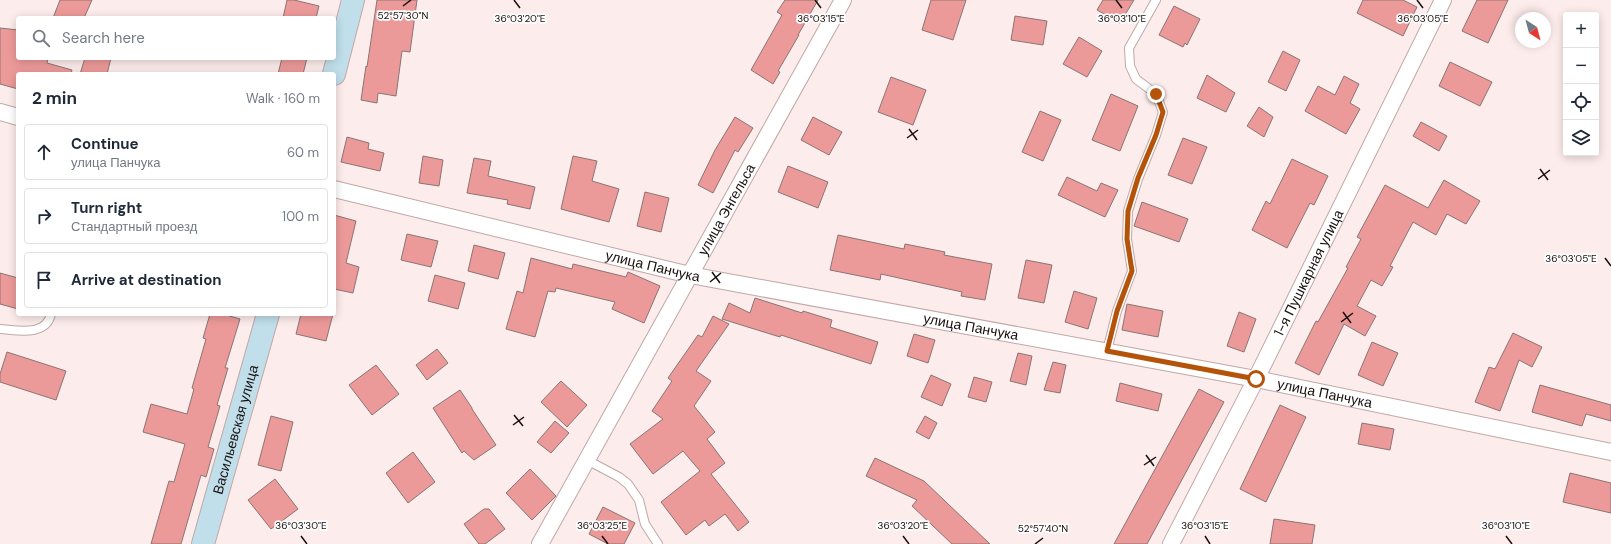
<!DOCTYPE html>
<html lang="en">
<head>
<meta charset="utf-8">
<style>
  :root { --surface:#fff; --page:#f6f6f7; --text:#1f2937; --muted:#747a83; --line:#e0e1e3 }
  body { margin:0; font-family:"DM Sans",sans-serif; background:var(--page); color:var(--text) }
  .controls { position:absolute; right:12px; top:12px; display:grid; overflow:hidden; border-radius:4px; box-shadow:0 2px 10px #0003 }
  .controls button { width:36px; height:36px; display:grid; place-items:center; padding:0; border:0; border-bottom:1px solid var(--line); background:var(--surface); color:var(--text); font:20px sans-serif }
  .compass { position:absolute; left:1515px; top:12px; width:36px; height:36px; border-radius:50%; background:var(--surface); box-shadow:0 2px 10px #0003; rotate:144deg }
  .stop { position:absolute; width:12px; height:12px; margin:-9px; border:3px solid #b45309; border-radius:50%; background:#fff }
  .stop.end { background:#b45309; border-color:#fff; box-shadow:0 1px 4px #0008 }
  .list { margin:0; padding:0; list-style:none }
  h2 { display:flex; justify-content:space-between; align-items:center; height:52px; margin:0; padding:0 16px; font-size:17px }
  h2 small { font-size:13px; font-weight:400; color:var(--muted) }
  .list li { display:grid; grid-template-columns:26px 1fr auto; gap:12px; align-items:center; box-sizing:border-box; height:56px; margin:0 8px 8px; padding:0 8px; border:1px solid var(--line); border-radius:4px }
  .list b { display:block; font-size:15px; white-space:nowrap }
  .list p { margin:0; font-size:13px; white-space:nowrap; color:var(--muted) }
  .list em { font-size:13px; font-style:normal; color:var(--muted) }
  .icon { flex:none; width:22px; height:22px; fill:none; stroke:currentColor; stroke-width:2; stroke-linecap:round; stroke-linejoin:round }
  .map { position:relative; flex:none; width:1611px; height:544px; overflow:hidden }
  .search { position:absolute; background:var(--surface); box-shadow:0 2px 10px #0003; left:16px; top:16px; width:320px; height:44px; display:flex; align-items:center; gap:10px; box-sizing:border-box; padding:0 14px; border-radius:4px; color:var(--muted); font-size:15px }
  .panel { position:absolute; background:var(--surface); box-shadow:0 2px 10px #0003; left:16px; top:72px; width:320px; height:244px; border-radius:4px }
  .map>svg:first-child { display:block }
</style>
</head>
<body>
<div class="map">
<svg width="1611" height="544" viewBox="0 0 1611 544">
  <rect width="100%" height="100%" fill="#fceceb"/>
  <path fill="#ec9a99" stroke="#8b7473" d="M60,0H92L84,18H53Z
    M287,0H294L319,6L316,18H283Z
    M377,0H417L410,52L402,51L396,96L378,93L377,103L361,100L366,66L367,67Z
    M785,0H818L798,35H799L778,71L780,72L773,84L751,70L782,15L777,12Z
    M931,0H966L953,40L922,30Z
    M1103,0H1134L1120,23L1097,10Z
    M1363,0H1403L1417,7L1403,36L1357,13Z
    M1477,0H1508L1488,43L1462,31Z
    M1174,6L1200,19L1187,45L1185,43L1183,47L1159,35Z
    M1015,16L1047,21L1043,45L1011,40Z
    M0,28L18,30V58H48L47,63L72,70L71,74H18V89L0,84Z
    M1079,37L1102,51L1087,77L1063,64Z
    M1283,51L1300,60L1286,91L1268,82Z
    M85,58H111L107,74H80Z
    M282,58H307L303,74H278Z
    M1450,62L1492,82L1480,106L1439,86Z
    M1207,75L1235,93L1226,112L1197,98Z
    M1344,76L1359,84L1350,103L1360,109L1346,134L1305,111L1318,86L1335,95Z
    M891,77L926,90L913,125L878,112Z
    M1111,94L1138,106L1120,151L1092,140Z
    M1259,107L1273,117L1264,137L1247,126Z
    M1040,111L1061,120L1043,161L1022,152Z
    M735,117L753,128L738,152L735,150L713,193L698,185L715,150Z
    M813,117L842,132L829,155L801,140Z
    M1421,122L1447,136L1439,151L1413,136Z
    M347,137L369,143L368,149L384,153L380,171L341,162Z
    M1183,138L1207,147L1192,184L1168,175Z
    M423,156L443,160L439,186L419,183Z
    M573,156L597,161L592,181L619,189L609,222L561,209Z
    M474,158L491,161L488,176L535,187L530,209L507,204L508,200L467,193Z
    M1292,159L1328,176L1314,205L1310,203L1287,248L1252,230L1266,201L1270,204Z
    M788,166L828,182L818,208L778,192Z
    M1067,177L1097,191L1101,183L1118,190L1105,217L1058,195Z
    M1444,180L1480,201L1466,224L1447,214L1436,235L1413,222L1390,266L1393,267L1382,286L1371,280L1357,306L1376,316L1365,336L1344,324L1319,375L1295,363L1316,321L1318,322L1348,268L1346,267L1361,239L1357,237L1385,185L1428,208Z
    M645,192L669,198L661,232L637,226Z
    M1142,202L1188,219L1179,242L1134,226Z
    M334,215L356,221L346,263L359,267L353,293L334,289Z
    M407,234L438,241L431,267L401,260Z
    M838,235L904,249L905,244L945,252L944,255L992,264L985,300L961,296L962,292L881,274L880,280L830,270Z
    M474,245L505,253L498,279L468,271Z
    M531,258L572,269L573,264L626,277L628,272L660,286L644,323L612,309L615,302L556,288L555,292L548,291L535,337L506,329L517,291L523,293Z
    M1026,260L1052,265L1044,303L1018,298Z
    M0,273L18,278V309L0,304Z
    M435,275L465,283L458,309L428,301Z
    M1074,291L1097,298L1088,329L1065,322Z
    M755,298L802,313L803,311L832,320L830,327L878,342L871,364L781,335L780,337L722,319L729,303L750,313Z
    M1127,304L1163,311L1158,337L1122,330Z
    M1239,312L1256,319L1244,352L1227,346Z
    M210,314H223L240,319L225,368H228L217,405L220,406L208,447L214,449L206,477L201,475L181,544H151L169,481L174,482L185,444L143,432L151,404L187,414L194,389L192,388L206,339L203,338Z
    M301,314H333L326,341L296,334Z
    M713,316L729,324L696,371L711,381L694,406L715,432L707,439L725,463L711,474L749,522L738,531L725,514L709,526L705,520L686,535L661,502L700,471L683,451L653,474L630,444L663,419L652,411L672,381L668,378L698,335L702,337Z
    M1513,333L1542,347L1532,367L1519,360L1500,411L1475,402L1489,367L1495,369Z
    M914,334L935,340L928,363L907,356Z
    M1372,342L1398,353L1383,386L1358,375Z
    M437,349L448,363L427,380L416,365Z
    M7,352L66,371L56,400L0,382V374Z
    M1018,353L1032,356L1026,385L1010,381Z
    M1053,362L1066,365L1060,393L1044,390Z
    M376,365L399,394L372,415L349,385Z
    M931,375L951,384L942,406L921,397Z
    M974,377L992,382L986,402L968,397Z
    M561,381L587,405L567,427L541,402Z
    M1120,383L1162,394L1158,411L1116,401Z
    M1540,385L1611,405V421L1586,414L1582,426L1532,412Z
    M1199,389L1224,402L1185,474L1147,544H1114Z
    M460,390L472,408V409L496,445L474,460L464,451L462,453L433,408Z
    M1280,405L1306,417L1266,502L1240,489Z
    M271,416L293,422L281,471L258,465Z
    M925,416L937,423L929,439L916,432Z
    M555,421L569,433L551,453L537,442Z
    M1362,423L1394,429L1390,450L1358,444Z
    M413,452L435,482L408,503L386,473Z
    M875,458L924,481L990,544H952L912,506L917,500L866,476Z
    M530,469L556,496L532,520L506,493Z
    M1570,473L1611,483V513L1563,502Z
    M275,479L298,509L271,529L248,500Z
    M603,507L635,523L624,544H608L589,534Z
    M484,509H489L505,529L485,544H479L464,524Z
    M1274,519L1315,525L1312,544H1270Z"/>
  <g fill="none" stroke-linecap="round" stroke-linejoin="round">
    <defs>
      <path id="service" d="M0,329C17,330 46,337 51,314
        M1107,351L1117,311L1132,271L1127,239L1128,211L1138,179L1156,135L1163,112L1156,94L1136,79L1130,66L1129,48L1156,0
        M587,460L619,477L628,484L639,500L645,524L658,544"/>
      <g id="minor">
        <path d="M0,112L18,117"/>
        <path id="s1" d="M334,189L690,275L1256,379L1611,452"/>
        <path id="s2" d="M540,544L843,0"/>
        <path id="s3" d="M1171,544L1256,379L1443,0"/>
      </g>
      <g id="secondary">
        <path d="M334,74L353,0"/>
        <path id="s4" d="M203,544L268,314"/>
      </g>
    </defs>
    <use href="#service" stroke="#c1a8a7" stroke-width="10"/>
    <use href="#minor" stroke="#c1a8a7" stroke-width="18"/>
    <use href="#secondary" stroke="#c1a8a7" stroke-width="24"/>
    <use href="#service" stroke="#fff" stroke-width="8"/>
    <use href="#minor" stroke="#fff" stroke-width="16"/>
    <use href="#secondary" stroke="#c0dfeb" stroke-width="22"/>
  </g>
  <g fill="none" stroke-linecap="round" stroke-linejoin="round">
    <path stroke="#b45309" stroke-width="5" d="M1156,94L1163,112L1156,135L1138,178L1128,211L1127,239L1132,271L1117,311L1107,351L1256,379"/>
  </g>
  <path fill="none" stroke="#180f0f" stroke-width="1.5" d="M514,0L520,8M815,0L821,8M1116,0L1122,8M1417,0L1423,8M403,6L411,0M909,129L917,140M907,138L918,130M1540,169L1548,180M1538,179L1550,170M1605,258L1611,266M712,272L720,283M710,282L721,273M1343,312L1351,323M1341,322L1353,313M514,415L523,426M513,425L524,417M1146,455L1154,466M1144,465L1156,457M301,536L307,544M602,536L608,544M903,536L909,544M1205,536L1210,544M1506,536L1512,544M1035,544L1043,538"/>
  <g text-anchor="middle" stroke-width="3.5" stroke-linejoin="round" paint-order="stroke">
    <g font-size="14" fill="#180f0f" stroke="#fdfdfd">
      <text dy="5" stroke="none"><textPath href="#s2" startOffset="383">улица Энгельса</textPath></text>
      <text dy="5" stroke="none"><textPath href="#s1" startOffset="328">улица Панчука</textPath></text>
      <text dy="5" stroke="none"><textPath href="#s3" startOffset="304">1-я Пушкарная улица</textPath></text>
      <text dy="5" stroke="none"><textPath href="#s1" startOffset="652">улица Панчука</textPath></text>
      <text dy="5" stroke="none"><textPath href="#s1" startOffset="1012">улица Панчука</textPath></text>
      <text dy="5" stroke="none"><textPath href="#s4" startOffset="119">Васильевская улица</textPath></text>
    </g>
  </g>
  <g font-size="10" text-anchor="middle" fill="#180f0f" stroke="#fdfdfd" stroke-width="3.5" stroke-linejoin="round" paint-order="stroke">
    <text x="403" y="19">52°57'30"N</text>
    <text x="520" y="22">36°03'20"E</text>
    <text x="821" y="22">36°03'15"E</text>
    <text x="1122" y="22">36°03'10"E</text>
    <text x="1423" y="22">36°03'05"E</text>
    <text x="1571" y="262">36°03'05"E</text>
    <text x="301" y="529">36°03'30"E</text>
    <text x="602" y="529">36°03'25"E</text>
    <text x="903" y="529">36°03'20"E</text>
    <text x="1205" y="529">36°03'15"E</text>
    <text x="1506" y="529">36°03'10"E</text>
    <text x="1043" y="532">52°57'40"N</text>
  </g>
</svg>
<div class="controls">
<button>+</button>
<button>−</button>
<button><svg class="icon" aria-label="locate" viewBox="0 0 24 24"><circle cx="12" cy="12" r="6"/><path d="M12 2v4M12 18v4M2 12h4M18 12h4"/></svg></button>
<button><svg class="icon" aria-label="layers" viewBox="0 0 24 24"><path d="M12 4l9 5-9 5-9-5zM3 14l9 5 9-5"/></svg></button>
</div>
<svg class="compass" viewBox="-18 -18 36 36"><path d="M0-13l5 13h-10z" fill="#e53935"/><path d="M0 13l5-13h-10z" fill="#747a83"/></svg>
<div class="stop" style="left:1256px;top:379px"></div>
<div class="stop end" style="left:1156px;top:94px"></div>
<div class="search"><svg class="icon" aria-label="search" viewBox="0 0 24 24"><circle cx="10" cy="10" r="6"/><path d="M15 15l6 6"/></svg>Search here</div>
<section class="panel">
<h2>2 min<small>Walk · 160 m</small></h2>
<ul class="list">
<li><svg class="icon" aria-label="ahead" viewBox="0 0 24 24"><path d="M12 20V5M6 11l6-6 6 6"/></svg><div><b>Continue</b><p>улица Панчука</p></div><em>60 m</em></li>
<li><svg class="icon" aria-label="right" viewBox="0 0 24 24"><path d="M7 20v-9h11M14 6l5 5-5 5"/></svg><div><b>Turn right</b><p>Стандартный проезд</p></div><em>100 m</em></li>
<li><svg class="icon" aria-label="arrive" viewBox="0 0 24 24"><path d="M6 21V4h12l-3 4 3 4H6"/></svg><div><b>Arrive at destination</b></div></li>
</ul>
</section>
</div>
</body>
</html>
